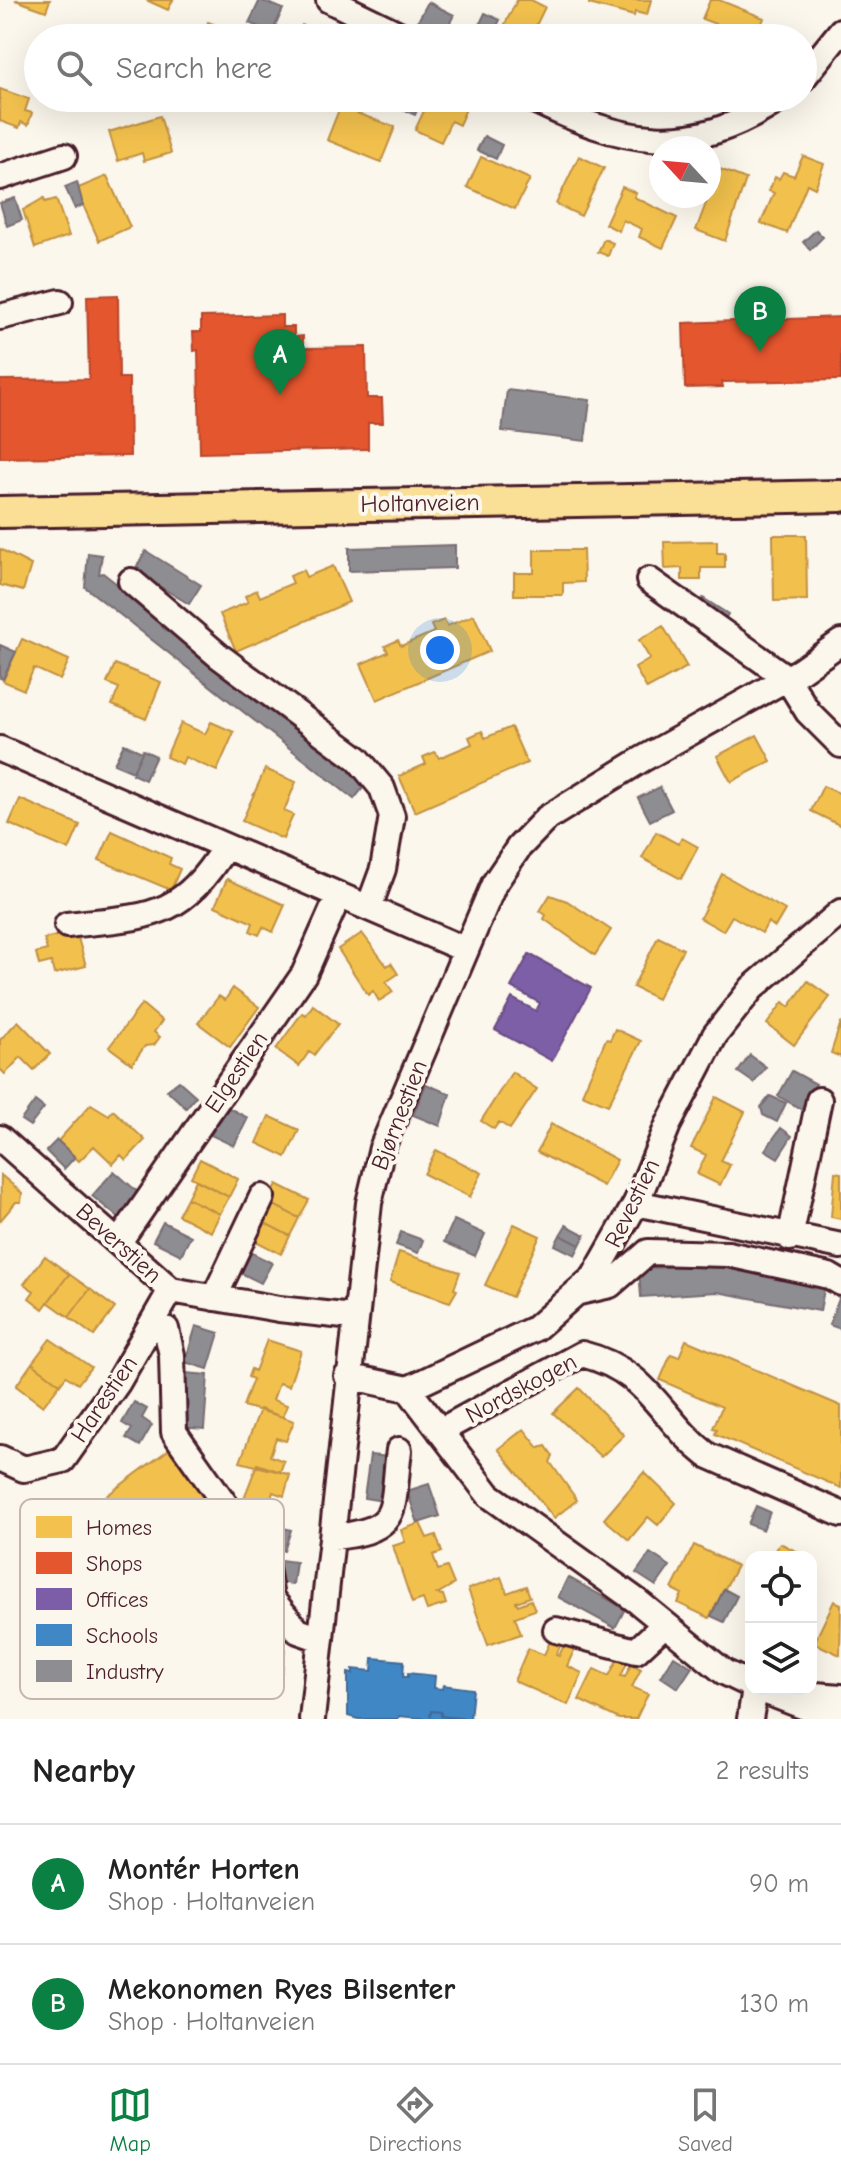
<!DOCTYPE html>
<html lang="en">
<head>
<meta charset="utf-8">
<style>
  :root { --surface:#fff; --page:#f2f2f2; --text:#222; --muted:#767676; --line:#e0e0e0; --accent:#0b8043 }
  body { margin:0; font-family:"Comic Neue",sans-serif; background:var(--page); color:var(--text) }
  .controls { position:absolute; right:24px; bottom:24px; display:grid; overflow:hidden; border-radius:16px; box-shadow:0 8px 32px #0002 }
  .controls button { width:72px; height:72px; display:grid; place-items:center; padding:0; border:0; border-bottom:2px solid var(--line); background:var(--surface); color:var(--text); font:40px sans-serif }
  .compass { position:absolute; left:649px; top:136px; width:72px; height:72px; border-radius:50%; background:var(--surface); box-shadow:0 8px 32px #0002; rotate:296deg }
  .you { position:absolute; left:440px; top:650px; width:28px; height:28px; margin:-20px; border:6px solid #fff; border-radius:50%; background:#1a73e8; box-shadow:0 0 0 12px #1a73e833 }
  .badge { display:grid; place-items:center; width:52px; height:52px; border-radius:50%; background:var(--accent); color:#fff; font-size:26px; font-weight:700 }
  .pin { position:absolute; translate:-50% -66px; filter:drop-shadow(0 2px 4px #0008) }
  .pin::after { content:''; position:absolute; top:42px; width:28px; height:24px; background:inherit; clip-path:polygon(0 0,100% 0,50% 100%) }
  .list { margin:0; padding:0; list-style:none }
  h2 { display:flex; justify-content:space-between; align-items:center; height:104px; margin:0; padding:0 32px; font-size:34px }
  h2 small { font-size:26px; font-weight:400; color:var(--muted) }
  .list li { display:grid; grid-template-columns:52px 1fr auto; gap:24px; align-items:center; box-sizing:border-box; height:120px; padding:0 32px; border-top:2px solid var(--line) }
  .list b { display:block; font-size:30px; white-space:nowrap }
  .list p { margin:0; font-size:26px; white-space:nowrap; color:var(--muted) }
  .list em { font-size:26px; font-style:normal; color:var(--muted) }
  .icon { flex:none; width:44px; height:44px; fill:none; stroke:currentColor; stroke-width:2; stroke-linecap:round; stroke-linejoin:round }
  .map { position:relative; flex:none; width:841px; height:1719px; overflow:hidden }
  .search { position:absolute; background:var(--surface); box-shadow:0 8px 32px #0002; left:24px; right:24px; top:24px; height:88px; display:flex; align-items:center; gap:20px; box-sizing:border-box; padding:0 28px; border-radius:44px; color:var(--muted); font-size:30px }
  .sheet { height:344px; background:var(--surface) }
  nav { display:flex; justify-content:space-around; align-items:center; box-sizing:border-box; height:112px; border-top:2px solid var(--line); background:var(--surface); font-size:22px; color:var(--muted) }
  nav a { display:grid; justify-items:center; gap:4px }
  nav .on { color:var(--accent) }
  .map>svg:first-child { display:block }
</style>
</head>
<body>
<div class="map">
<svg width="841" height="1719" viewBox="0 0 841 1719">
  <rect width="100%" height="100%" fill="#fbf7ec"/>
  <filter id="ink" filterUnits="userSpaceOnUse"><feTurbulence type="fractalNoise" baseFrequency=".0125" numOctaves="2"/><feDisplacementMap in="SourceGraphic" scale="16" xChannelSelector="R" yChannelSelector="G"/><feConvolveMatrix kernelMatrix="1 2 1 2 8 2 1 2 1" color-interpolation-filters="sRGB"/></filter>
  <g filter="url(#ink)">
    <path fill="#f2c14e" stroke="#c09044" stroke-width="2" d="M15,0H50L46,11Z
      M146,0H173L168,10Z
      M517,0H531L545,7L530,38H498Z
      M590,0H651L647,15L635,12L634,16L589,4Z
      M710,0H719L764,18L756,38H716L721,26L702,19Z
      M208,22L249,38H202Z
      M302,25L329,38H296Z
      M0,89L29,99L25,111L32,113L28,125L21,122L19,128L0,121Z
      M96,98H124L120,108Z
      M430,98H459L469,102L459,125L451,121L441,142L415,130Z
      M340,107L395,127L381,162L327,140Z
      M160,116L171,153L144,161L142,153L118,161L109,132Z
      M579,156L604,168L581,216L556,204Z
      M803,156L824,164L815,188L807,184L787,233L761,223L774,193L769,191L775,177L779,179L783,172L794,176Z
      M481,157L530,179L515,209L467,187Z
      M720,169L746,179L725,241L696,230L708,198L703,196H709L711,174L717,176Z
      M107,176L130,227L99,241L76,189Z
      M622,187L636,193L634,197L677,218L663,248L639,237L642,229L623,220L619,231L605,224Z
      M44,198L45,202L56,199L69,236L35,248L23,210Z
      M604,239L613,243L608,256L598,252Z
      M773,535H806L807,600L774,601Z
      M717,541V553H725V568H701V580H682V568L665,569L664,542Z
      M0,549L31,565L23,591L0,585Z
      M534,550H583L584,582L563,583V595H514V573H534Z
      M333,566L349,602L236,651L220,614L248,602L245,596L257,590L260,597L293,583L290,576L303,570L306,577Z
      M474,615L490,651L377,700L361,664L388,652L385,646L398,640L401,646L434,632L431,625L444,620L447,626Z
      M663,626L687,667L647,689L635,668L650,659L639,640Z
      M22,639L69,660L60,680L34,668L24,690L3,681Z
      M115,664L161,682L146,719L112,705L119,688L107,683Z
      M211,722L234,732L217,771L185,757L182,764L166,757L181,723L205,734Z
      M511,727L527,763L415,812L399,776L426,764L423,757L435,752L439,758L472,744L469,737L482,731L485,738Z
      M757,735L771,761L731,782L717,756Z
      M265,769L296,782L284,811L293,815L283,839L242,821Z
      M823,786L841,794V826L811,811Z
      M20,799L80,825L69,850L9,824Z
      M112,831L171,858L169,864L180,869L171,890L99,860Z
      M656,832L678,844L682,838L698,847L681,879L642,858Z
      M722,874L785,910L775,927L768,922L762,933L732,916L723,931L700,918Z
      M227,879L285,905L273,932L263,927L259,935L250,931L253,923L215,906Z
      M550,895L567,901L611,930L595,955L544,919L546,915L540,911Z
      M76,931L86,966L54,974L51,962L39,965L36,953L47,950L44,939Z
      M362,933L387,966L391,963L398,974L386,982L393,992L379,1001L373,991L368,995L338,949Z
      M658,937L683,949L657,999L633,987Z
      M808,981L830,997L794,1045L767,1024L783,1002L789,1007Z
      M233,988L259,1007L230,1047L198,1023L219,996L225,1000Z
      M142,1004L162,1021L154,1032L160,1037L154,1045L145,1046L132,1064L109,1047Z
      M313,1005L338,1024L314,1055L309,1052L299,1066L276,1049L302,1013L306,1015Z
      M18,1021L50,1054L34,1070L21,1057L5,1074L0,1069V1040Z
      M841,1022V1057L831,1053Z
      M615,1029L641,1041L608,1105L582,1094L606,1039L610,1040Z
      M512,1072L537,1089L510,1129L499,1122L494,1129L481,1121Z
      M716,1097L745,1112L721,1161L730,1165L720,1185L697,1174L706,1155L691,1148Z
      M91,1104L109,1115L113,1110L145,1140L126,1160L121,1155L113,1164L94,1146L79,1161L58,1141Z
      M269,1116L299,1130L286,1157L257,1143Z
      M551,1124L617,1160L603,1186L537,1152Z
      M436,1150L482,1173L470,1197L424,1174Z
      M200,1159L238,1179L229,1197L191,1177Z
      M835,1172L841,1173V1219L831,1217Z
      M1,1175L22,1193L21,1202H16L0,1221Z
      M196,1180L229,1197L220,1214L187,1198Z
      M277,1184L309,1200L299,1218L268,1202Z
      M187,1198L220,1214L211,1232L178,1215Z
      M268,1202L299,1218L290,1236L259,1220Z
      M259,1220L290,1236L281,1254L250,1238Z
      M514,1224L540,1236L512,1297L485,1285Z
      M399,1252L460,1272L454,1289L457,1290L450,1302L390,1282Z
      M45,1256L69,1274L43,1309L29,1298L34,1291L24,1284Z
      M69,1274L90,1289L69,1317L48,1302Z
      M90,1289L115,1308L94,1336L69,1317Z
      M50,1339L91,1367L78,1384L66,1376L60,1384L32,1363Z
      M267,1340L301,1351L289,1386L279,1383L273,1400L287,1405L283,1417L243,1406L253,1379L248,1377L251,1369L255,1371Z
      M686,1340L841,1406V1488L715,1434L717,1429L713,1428L722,1407L660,1380L671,1354L679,1357Z
      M32,1363L60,1384L43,1406L16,1386Z
      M579,1388L624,1435L601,1457L553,1413Z
      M260,1409L294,1421L286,1441L276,1438L270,1456L284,1461L280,1472L240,1462Z
      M524,1429L539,1448L546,1446L553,1456L550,1462L577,1500L554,1518L498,1449Z
      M175,1445L211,1493L122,1559L86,1511Z
      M257,1464L290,1475L284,1496L273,1492L267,1512L242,1504Z
      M644,1472L676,1503L658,1525L648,1517L629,1540L604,1519Z
      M420,1523L427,1538L436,1535L442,1552L433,1555L438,1570L447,1567L454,1584L437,1594L443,1595L446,1604L427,1610L423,1599L412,1603L393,1546L405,1542L401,1530Z
      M780,1543L807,1557H770Z
      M694,1545L737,1566L709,1618L678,1603L682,1594L672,1589Z
      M501,1577L507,1593L526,1586L530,1597L516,1602L518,1605L531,1600L535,1610L515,1617L521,1634L488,1645L468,1589Z
      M834,1601L841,1604L840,1655L814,1643Z
      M552,1637L562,1642L556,1655L559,1656L565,1643L575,1648L567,1666L582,1673L568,1705L514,1681L528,1648L544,1655Z
      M618,1658L627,1663L621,1676L625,1677L631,1664L641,1669L632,1687L648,1694L636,1719H619L579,1700L594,1669L609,1676Z"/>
    <path fill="#e4572e" stroke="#b6462d" stroke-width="2" d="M118,295L119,378H129L130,456L0,458V380L89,379L87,296Z
      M282,315V327H294V337L303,336V348L366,347L367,398H382L383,423H368V449L200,453L198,350L194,351L193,332H201V317Z
      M841,317V380L722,382L723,387L685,388L683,323Z"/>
    <path fill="#7b5ea7" stroke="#6c4b82" stroke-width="2" d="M529,954L591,988L552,1061L495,1030L512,998L536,1011L540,1003L511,987Z"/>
    <path fill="#3f88c5" stroke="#426897" stroke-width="2" d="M373,1658L404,1661L403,1677H408V1673L435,1676L434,1688L442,1689L443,1685L473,1689L470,1719L441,1716V1712L431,1711L430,1719L399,1716L398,1719H358L348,1716V1673L353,1674V1669L372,1671Z
      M431,1711L441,1712V1716L466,1719H430Z"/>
    <path fill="#8d8d92" stroke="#796c73" stroke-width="2" d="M260,0L283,9L272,33L249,23Z
      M428,2L454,15L444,34L418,21Z
      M485,13L500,20L491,38H473Z
      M404,98H422L415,115L399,108Z
      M484,136L502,145L496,159L477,150Z
      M77,182L83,205L75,209L65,187Z
      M15,198L22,220L7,226L0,203Z
      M816,230L823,237L810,250L803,242Z
      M507,390L590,400L585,441L502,431Z
      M455,545V568L349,571V548Z
      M146,551L201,585L189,604L134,571Z
      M88,553L102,555L99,574L103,573L368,782L354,799L85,587Z
      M703,598L728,614L722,624L697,606Z
      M0,645L16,652L3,679L0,678Z
      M124,744L142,752L133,772L114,764Z
      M143,750L156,756L145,780L132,774Z
      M660,787L672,810L650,821L638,798Z
      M750,1055L766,1067L754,1083L738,1072Z
      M792,1071L816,1084L801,1109L778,1096Z
      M179,1081L196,1096L186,1108L167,1090Z
      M426,1084L450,1094L440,1126L413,1115Z
      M770,1096L786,1103L777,1122L763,1115L761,1107Z
      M35,1101L44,1108L30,1126L21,1120Z
      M225,1106L248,1118L234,1146L211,1135Z
      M781,1128L792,1136L778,1158L765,1150Z
      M57,1140L75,1157L64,1169L46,1151Z
      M114,1171L140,1194L119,1218L92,1196Z
      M454,1220L485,1234L475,1256L444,1242Z
      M163,1222L191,1236L181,1255L153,1241Z
      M566,1225L585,1235L580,1245L560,1235Z
      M401,1232L423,1240L418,1253L396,1245Z
      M560,1235L580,1245L575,1255L555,1245Z
      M244,1249L272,1263L261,1283L233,1269Z
      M719,1263L825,1284L820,1311L717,1292L641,1297L639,1269Z
      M839,1299L841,1300V1329L829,1325Z
      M196,1326L219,1333L208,1369L185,1362Z
      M185,1373L208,1375L204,1429L181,1427Z
      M134,1402L147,1409L142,1418L152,1425L140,1446L126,1438L132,1429L122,1423Z
      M370,1455L389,1457L384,1501L364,1498Z
      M429,1484L440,1516L418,1523L407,1491Z
      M756,1506L770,1512L763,1530L748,1524Z
      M269,1524L291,1530L284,1551L263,1544Z
      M650,1553L670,1566L656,1586L636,1573Z
      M273,1559L296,1562L293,1584L271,1582Z
      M568,1577L625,1609L615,1628L558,1597Z
      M724,1589L737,1596L724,1622L711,1616Z
      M253,1646L285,1649L282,1672L251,1670Z
      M674,1656L692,1667L678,1688L661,1677Z"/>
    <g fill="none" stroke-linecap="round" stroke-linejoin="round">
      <defs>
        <path id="minor" d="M329,0L407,38
          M803,78L841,31
          M530,98C624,144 688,160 781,98
          M0,177L64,156
          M0,317L60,302
          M649,580L787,678L808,712L841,745
          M131,581L219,656L358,759L382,788L392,816L383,869L369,907
          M0,749L466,950
          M67,925C148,916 179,921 225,847
          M0,1138L171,1290L279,1309L353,1317
          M636,1203L841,1246
          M790,1238L819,1100
          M119,1242L304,974L339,895
          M579,1292L610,1285L648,1252L728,1254L829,1276L841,1283
          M214,1298L262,1197
          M152,1323L166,1329L172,1355L174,1432L265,1561L271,1598L298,1631L321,1639
          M347,1376L408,1389L536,1328L594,1277L636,1203L668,1125L715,1035L752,988L841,912
          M408,1389L489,1495L637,1601L724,1672L751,1685
          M440,1431L582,1354C650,1371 659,1418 707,1455L841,1514
          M0,1458L24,1469L63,1460L118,1382L171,1290
          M333,1537C403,1530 391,1511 399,1450
          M556,1630L636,1651L665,1624
          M759,1689L818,1712L841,1715
          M789,1693L841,1697
          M312,1719L369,1203L382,1148L494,884L519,847L547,818L641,760L800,671L841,642
          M750,1719L755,1689"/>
        <path id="major" d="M0,512L841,496"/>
      </defs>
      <use href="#minor" stroke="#4a1f2b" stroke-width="30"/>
      <use href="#major" stroke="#4a1f2b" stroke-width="36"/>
      <use href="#minor" stroke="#fbf7ec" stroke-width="24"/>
      <use href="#major" stroke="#fadf96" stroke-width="30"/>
    </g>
  </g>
  <g text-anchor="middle" stroke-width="8" stroke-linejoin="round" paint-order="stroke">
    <g font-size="24" fill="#4a1f2b" stroke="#fbf7ec">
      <text transform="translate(420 503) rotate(-1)" y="8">Holtanveien</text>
      <text transform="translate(236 1072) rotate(-56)" y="8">Elgestien</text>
      <text transform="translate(399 1115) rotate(-69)" y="8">Bjørnestien</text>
      <text transform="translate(632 1203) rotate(-64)" y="8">Revestien</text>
      <text transform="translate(119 1243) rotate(42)" y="8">Beverstien</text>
      <text transform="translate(521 1388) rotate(-28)" y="8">Nordskogen</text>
      <text transform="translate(104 1399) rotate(-56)" y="8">Harestien</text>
    </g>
  </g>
  <rect x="20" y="1499" width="264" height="200" rx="12" fill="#fbf7ec" stroke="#c6b6b2" stroke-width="2"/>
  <rect x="36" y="1516" width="36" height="22" fill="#f2c14e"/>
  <rect x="36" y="1552" width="36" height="22" fill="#e4572e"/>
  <rect x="36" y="1588" width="36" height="22" fill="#7b5ea7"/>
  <rect x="36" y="1624" width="36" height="22" fill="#3f88c5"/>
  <rect x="36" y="1660" width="36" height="22" fill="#8d8d92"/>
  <g font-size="22" fill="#4a1f2b">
    <text x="86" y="1535">Homes</text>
    <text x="86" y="1571">Shops</text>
    <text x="86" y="1607">Offices</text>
    <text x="86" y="1643">Schools</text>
    <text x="86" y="1679">Industry</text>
  </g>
</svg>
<div class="controls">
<button><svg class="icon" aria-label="locate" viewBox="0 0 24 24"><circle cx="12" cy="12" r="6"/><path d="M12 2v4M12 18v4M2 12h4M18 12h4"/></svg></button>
<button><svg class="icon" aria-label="layers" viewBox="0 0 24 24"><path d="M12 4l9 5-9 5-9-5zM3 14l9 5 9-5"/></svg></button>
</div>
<svg class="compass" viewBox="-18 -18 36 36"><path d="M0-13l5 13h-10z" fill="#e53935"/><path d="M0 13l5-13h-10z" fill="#767676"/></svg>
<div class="you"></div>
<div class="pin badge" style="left:280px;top:395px">A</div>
<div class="pin badge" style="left:760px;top:352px">B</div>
<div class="search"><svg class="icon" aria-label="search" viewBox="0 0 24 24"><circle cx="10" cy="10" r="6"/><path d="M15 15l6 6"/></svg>Search here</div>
</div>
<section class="sheet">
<h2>Nearby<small>2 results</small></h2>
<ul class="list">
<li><span class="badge">A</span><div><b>Montér Horten</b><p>Shop · Holtanveien</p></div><em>90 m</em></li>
<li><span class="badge">B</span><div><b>Mekonomen Ryes Bilsenter</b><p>Shop · Holtanveien</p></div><em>130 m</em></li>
</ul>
</section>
<nav>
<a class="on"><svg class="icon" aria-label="map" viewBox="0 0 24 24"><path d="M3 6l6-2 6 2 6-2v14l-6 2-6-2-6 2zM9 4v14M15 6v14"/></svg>Map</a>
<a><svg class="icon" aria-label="directions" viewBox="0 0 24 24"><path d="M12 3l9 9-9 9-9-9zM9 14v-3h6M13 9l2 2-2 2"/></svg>Directions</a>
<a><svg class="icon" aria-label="saved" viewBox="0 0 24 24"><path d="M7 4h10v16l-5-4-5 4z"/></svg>Saved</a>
</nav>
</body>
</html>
